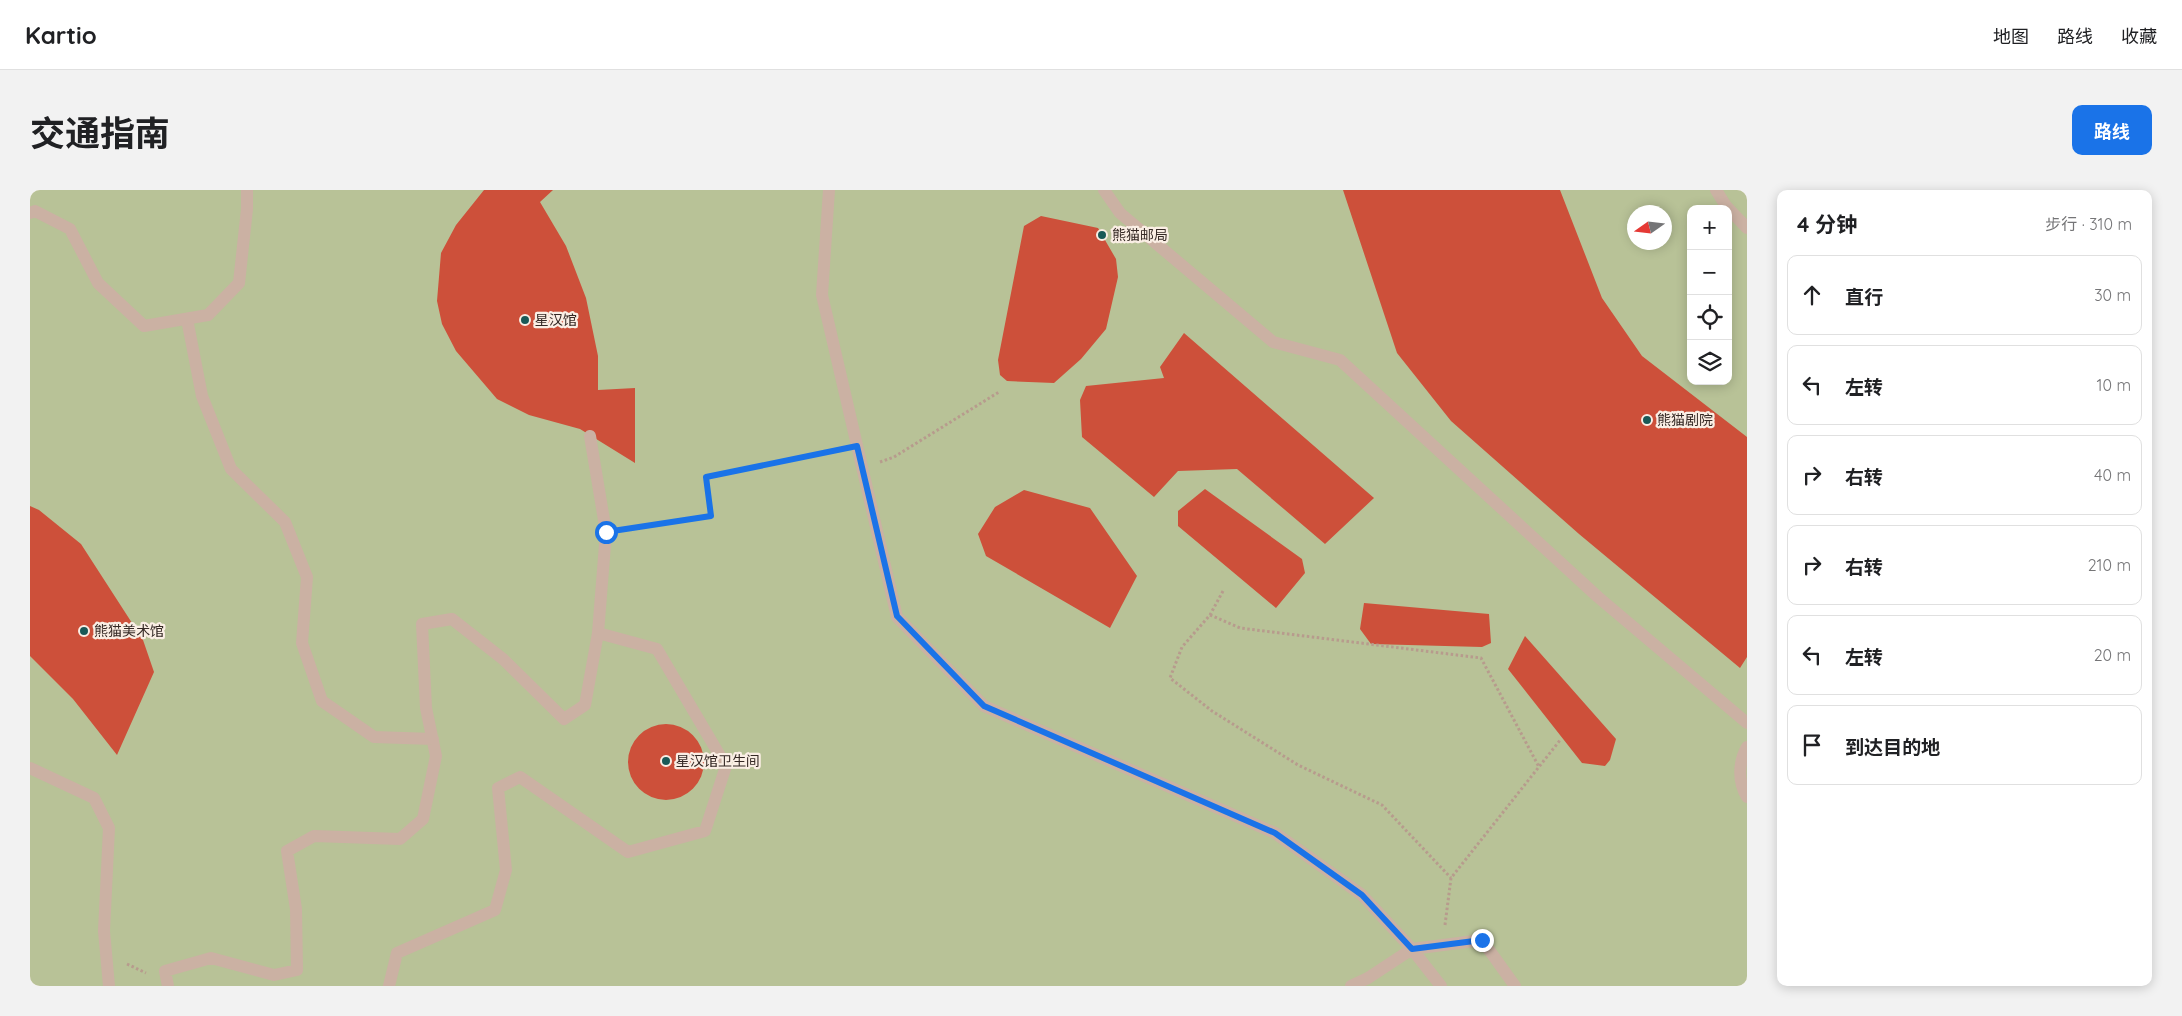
<!DOCTYPE html>
<html lang="zh">
<head>
<meta charset="utf-8">
<style>
  :root { --surface:#fff; --page:#f2f2f2; --text:#202124; --muted:#757577; --line:#e0e0e0; --accent:#1a73e8 }
  body { margin:0; font-family:Quicksand,"Noto Sans SC",sans-serif; background:var(--page); color:var(--text) }
  .controls { position:absolute; right:15px; top:15px; display:grid; overflow:hidden; border-radius:10px; box-shadow:0 2px 12px #0003 }
  .controls button { width:45px; height:45px; display:grid; place-items:center; padding:0; border:0; border-bottom:1px solid var(--line); background:var(--surface); color:var(--text); font:25px sans-serif }
  .compass { position:absolute; left:1597px; top:15px; width:45px; height:45px; border-radius:50%; background:var(--surface); box-shadow:0 2px 12px #0003; rotate:256deg }
  .stop { position:absolute; width:15px; height:15px; margin:-11px; border:4px solid #1a73e8; border-radius:50%; background:#fff }
  .stop.end { background:#1a73e8; border-color:#fff; box-shadow:0 1px 5px #0008 }
  .list { margin:0; padding:0; list-style:none }
  h2 { display:flex; justify-content:space-between; align-items:center; height:65px; margin:0; padding:0 20px; font-size:21px }
  h2 small { font-size:16px; font-weight:400; color:var(--muted) }
  .list li { display:grid; grid-template-columns:32px 1fr auto; gap:15px; align-items:center; box-sizing:border-box; height:80px; margin:0 10px 10px; padding:0 10px; border:1px solid var(--line); border-radius:10px }
  .list b { display:block; font-size:19px; white-space:nowrap }
  .list em { font-size:16px; font-style:normal; color:var(--muted) }
  .icon { flex:none; width:28px; height:28px; fill:none; stroke:currentColor; stroke-width:2; stroke-linecap:round; stroke-linejoin:round }
  .map { position:relative; flex:none; width:1717px; height:796px; overflow:hidden; border-radius:10px }
  header { display:flex; align-items:center; gap:30px; box-sizing:border-box; height:70px; padding:0 25px; background:var(--surface); border-bottom:1px solid var(--line) }
  header strong { font-size:24px }
  nav { display:flex; gap:28px; margin-inline-start:auto; font-size:18px }
  .intro { display:flex; align-items:center; justify-content:space-between; box-sizing:border-box; height:120px; padding:0 30px }
  h1 { margin:0; font-size:35px }
  .button { padding:12px 22px; border-radius:10px; background:var(--accent); color:#fff; font-size:18px; font-weight:700 }
  main { display:flex; gap:30px; padding:0 30px }
  aside { flex:1; background:var(--surface); border-radius:10px; box-shadow:0 2px 12px #0003 }
  .map>svg:first-child { display:block }
</style>
</head>
<body>
<header>
<strong>Kartio</strong>
<nav><a>地图</a><a>路线</a><a>收藏</a></nav>
</header>
<div class="intro"><h1>交通指南</h1><a class="button">路线</a></div>
<main>
<div class="map">
<svg width="1717" height="796" viewBox="0 0 1717 796">
  <rect width="100%" height="100%" fill="#f2e3d7"/>
  <path fill="#b8c297" fill-rule="evenodd" d="M0,0H1717V796H0ZM1661,19H1698V191H1661ZM1604,22H1634V52H1604Z"/>
  <path fill="#cd503a" d="M454,0H523L510,12L536,56L556,108L568,166V200L605,198V273L550,239L499,225L467,209L426,161L412,134L407,111L411,63L426,35Z
    M1313,0H1530L1572,108L1612,166L1717,247V467L1710,478L1549,344L1421,231L1367,163Z
    M1011,26L1068,38L1086,69L1088,87L1076,139L1051,169L1024,193L977,191L970,185L968,170L994,36Z
    M1154,143L1344,308L1295,354L1207,279L1148,281L1124,307L1052,247L1050,210L1056,196L1134,188L1130,177Z
    M1175,299L1272,369L1275,383L1246,418L1148,336V321Z
    M994,300L1060,318L1107,386L1080,438L956,366L948,344L965,317Z
    M0,316L9,320L51,354L113,450L124,482L87,565L43,509L0,466Z
    M1334,413L1459,424L1461,453L1452,457L1341,454L1330,439Z
    M1495,446L1586,549L1580,570L1575,576L1552,573L1478,479Z
    M598 572a38 38 0 1 1 76 0a38 38 0 1 1-76 0Z"/>
  <g fill="none" stroke-linecap="round" stroke-linejoin="round">
    <path stroke="#b79b8d" stroke-width="3" stroke-dasharray="2.5 2.5" stroke-linecap="butt" d="M850,272L864,267L969,202
      M594,340L681,326L676,287L810,260
      M1193,401L1180,425L1152,457L1140,488L1182,521L1268,575L1352,615L1421,688
      M1180,425L1210,438L1451,468L1509,577
      M1415,735L1421,688L1531,549
      M97,774L116,783"/>
    <path stroke="#cbb1a3" stroke-width="12" d="M799,0L792,105L867,427L954,516L1245,643L1332,705L1382,759L1411,796
      M1074,0L1090,23L1243,152L1310,170L1568,407L1717,533
      M1686,0L1696,16L1717,38
      M0,23L5,21L40,39L68,93L114,136L178,125L209,93L217,19V0
      M157,129L172,206L201,279L255,332L277,387L272,453L292,511L344,547L403,549
      M1717,557C1708,573 1708,592 1717,607
      M0,578L64,608L79,638L74,741L79,796
      M138,796L135,781L181,768L244,785L267,780L266,719L257,661L284,646L370,649L393,629L406,566L396,518L392,434L422,429L473,469L534,529L555,515L568,443L576,342L560,246
      M359,796L367,763L465,720L476,680L468,598L490,587L598,662L675,641L696,576L627,459L568,443
      M1321,796L1338,788L1382,759L1452,750L1485,796"/>
  </g>
  <g fill="none" stroke-linecap="round" stroke-linejoin="round">
    <path stroke="#1a73e8" stroke-width="6" d="M576,342L681,326L676,287L827,256L867,426L954,516L1245,643L1332,705L1382,759L1452,750"/>
  </g>
  <g fill="#195957" stroke="#faeee4" stroke-width="2">
    <circle cx="1072" cy="45" r="5"/>
    <circle cx="495" cy="130" r="5"/>
    <circle cx="1617" cy="230" r="5"/>
    <circle cx="54" cy="441" r="5"/>
    <circle cx="636" cy="571" r="5"/>
  </g>
  <g text-anchor="middle" stroke-width="4.5" stroke-linejoin="round" paint-order="stroke">
    <g font-size="14" fill="#352925" stroke="#faeee4" text-anchor="start">
      <text x="1082" y="50">熊猫邮局</text>
      <text x="505" y="135">星汉馆</text>
      <text x="1627" y="235">熊猫剧院</text>
      <text x="64" y="446">熊猫美术馆</text>
      <text x="646" y="576">星汉馆卫生间</text>
    </g>
  </g>
</svg>
<div class="controls">
<button>+</button>
<button>−</button>
<button><svg class="icon" aria-label="locate" viewBox="0 0 24 24"><circle cx="12" cy="12" r="6"/><path d="M12 2v4M12 18v4M2 12h4M18 12h4"/></svg></button>
<button><svg class="icon" aria-label="layers" viewBox="0 0 24 24"><path d="M12 4l9 5-9 5-9-5zM3 14l9 5 9-5"/></svg></button>
</div>
<svg class="compass" viewBox="-18 -18 36 36"><path d="M0-13l5 13h-10z" fill="#e53935"/><path d="M0 13l5-13h-10z" fill="#757577"/></svg>
<div class="stop" style="left:576px;top:342px"></div>
<div class="stop end" style="left:1452px;top:750px"></div>
</div>
<aside>
<h2>4 分钟<small>步行 · 310 m</small></h2>
<ul class="list">
<li><svg class="icon" aria-label="ahead" viewBox="0 0 24 24"><path d="M12 20V5M6 11l6-6 6 6"/></svg><div><b>直行</b></div><em>30 m</em></li>
<li><svg class="icon" aria-label="left" viewBox="0 0 24 24"><path d="M17 20v-9H6M10 6l-5 5 5 5"/></svg><div><b>左转</b></div><em>10 m</em></li>
<li><svg class="icon" aria-label="right" viewBox="0 0 24 24"><path d="M7 20v-9h11M14 6l5 5-5 5"/></svg><div><b>右转</b></div><em>40 m</em></li>
<li><svg class="icon" aria-label="right" viewBox="0 0 24 24"><path d="M7 20v-9h11M14 6l5 5-5 5"/></svg><div><b>右转</b></div><em>210 m</em></li>
<li><svg class="icon" aria-label="left" viewBox="0 0 24 24"><path d="M17 20v-9H6M10 6l-5 5 5 5"/></svg><div><b>左转</b></div><em>20 m</em></li>
<li><svg class="icon" aria-label="arrive" viewBox="0 0 24 24"><path d="M6 21V4h12l-3 4 3 4H6"/></svg><div><b>到达目的地</b></div></li>
</ul>
</aside>
</main>
</body>
</html>
